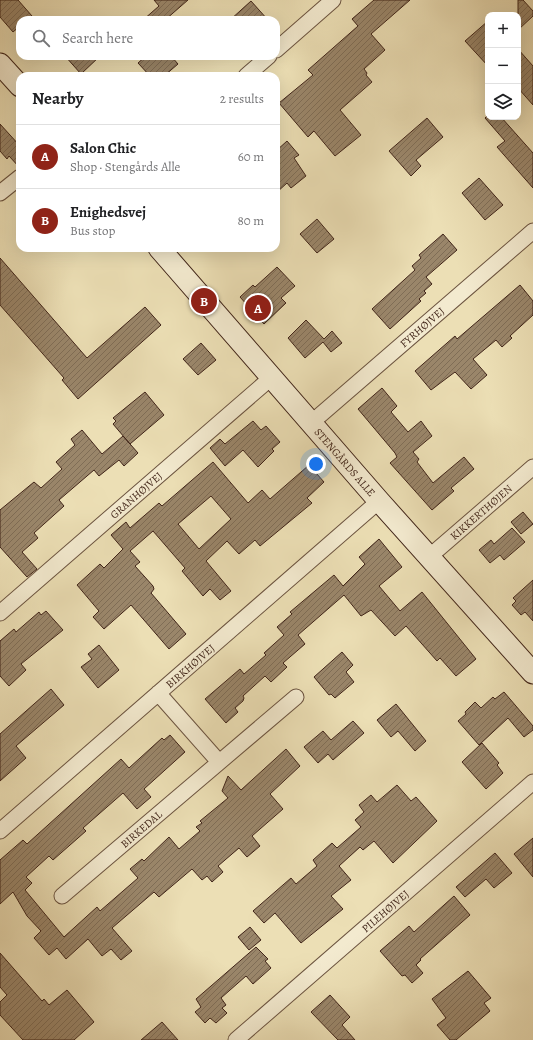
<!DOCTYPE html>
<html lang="en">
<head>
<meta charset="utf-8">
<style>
  :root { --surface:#fff; --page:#f6f6f6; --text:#202124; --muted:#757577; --line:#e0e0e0; --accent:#8f2418 }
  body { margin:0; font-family:Alegreya,serif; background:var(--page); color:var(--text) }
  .controls { position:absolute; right:12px; top:12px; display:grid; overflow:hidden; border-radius:8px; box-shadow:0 4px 16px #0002 }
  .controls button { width:36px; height:36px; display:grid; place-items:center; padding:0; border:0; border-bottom:1px solid var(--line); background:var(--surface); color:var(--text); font:20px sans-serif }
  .you { position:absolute; left:316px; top:464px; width:14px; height:14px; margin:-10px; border:3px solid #fff; border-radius:50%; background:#1a73e8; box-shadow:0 0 0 6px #1a73e833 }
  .badge { display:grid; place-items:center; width:26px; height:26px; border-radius:50%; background:var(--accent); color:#fff; font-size:13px; font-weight:700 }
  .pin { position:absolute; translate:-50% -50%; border:2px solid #fff; box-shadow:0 1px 4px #0006 }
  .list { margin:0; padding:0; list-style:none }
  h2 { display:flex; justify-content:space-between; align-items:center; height:52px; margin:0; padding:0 16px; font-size:17px }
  h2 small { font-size:13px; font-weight:400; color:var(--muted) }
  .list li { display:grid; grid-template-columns:26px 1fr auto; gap:12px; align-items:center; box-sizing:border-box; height:64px; padding:0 16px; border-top:1px solid var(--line) }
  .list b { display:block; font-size:15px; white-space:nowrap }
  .list p { margin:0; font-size:13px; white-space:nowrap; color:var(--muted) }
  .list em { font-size:13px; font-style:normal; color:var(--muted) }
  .icon { flex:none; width:22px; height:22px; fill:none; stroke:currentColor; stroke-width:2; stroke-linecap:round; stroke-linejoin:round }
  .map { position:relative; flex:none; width:533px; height:1040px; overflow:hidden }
  .search { position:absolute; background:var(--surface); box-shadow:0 4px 16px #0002; left:16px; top:16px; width:264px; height:44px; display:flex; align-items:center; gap:10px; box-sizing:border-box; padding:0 14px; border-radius:12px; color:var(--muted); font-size:15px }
  .panel { position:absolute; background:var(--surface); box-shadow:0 4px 16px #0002; left:16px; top:72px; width:264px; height:180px; border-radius:12px }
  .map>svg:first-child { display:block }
</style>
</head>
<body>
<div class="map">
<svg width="533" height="1040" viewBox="0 0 533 1040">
  <defs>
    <pattern id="building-hatch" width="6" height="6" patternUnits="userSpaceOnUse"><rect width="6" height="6" fill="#9a866a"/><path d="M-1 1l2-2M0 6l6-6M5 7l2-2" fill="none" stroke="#7f6d56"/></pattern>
  </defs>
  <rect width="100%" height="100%" fill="#ecdfb5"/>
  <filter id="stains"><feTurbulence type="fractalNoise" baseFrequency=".005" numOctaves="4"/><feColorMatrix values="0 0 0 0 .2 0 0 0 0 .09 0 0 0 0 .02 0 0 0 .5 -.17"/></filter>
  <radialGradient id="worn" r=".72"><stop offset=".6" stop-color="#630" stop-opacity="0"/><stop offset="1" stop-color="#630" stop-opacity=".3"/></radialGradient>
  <path fill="url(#building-hatch)" stroke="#412519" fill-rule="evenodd" d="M0,0H18L32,16L27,20H20V26L13,32L0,17Z
    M154,0H188L165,20H143L159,6Z
    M374,0H410L371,34L385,50L364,69L367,73L366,75L372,82L340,110L361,135L335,156L314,131L308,137L279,103L313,75L308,70L358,26L352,19Z
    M518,0H523L533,11V16L518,30Z
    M251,1L268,20H230Z
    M488,21V66L465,41Z
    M518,49L533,66V105L518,88Z
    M65,56H100L81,74Z
    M146,56H171L178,64L164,76H150L138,63Z
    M488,115V117H501L533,153V188L497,147L505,141L485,118Z
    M427,118L443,137L416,160L421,166L411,176L389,151Z
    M0,124L20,146V168L9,156L7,159L0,151Z
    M287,141L299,155L294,158L306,176L291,188L287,183L276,193V151Z
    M479,178L503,205L485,220L462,193Z
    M317,219L334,239L317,253L300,234Z
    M443,234L457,250L426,277L432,284L424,291L426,293L419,299L421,301L390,329L372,309L415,270L412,266L421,258L419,255Z
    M0,258L87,358L145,307L161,325L78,399L62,380L64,378L0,305Z
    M277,267L295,286L281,298L286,303L264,324L240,297L253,285L255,287Z
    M520,285L533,301V315L510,336L512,338L502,347L496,340L473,359L487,375L471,389L455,372L431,390L415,371L455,336L457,339Z
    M306,320L324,339L332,331L342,343L331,352L323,342L305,358L288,338Z
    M201,343L216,360L198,375L183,359Z
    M382,388L397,406L391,412L408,432L421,421L432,436L413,452L419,459L417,462L433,483L464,457L474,469L451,488L454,491L432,510L390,463L397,457L395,453L358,409Z
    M145,392L164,415L130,444L113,424L116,421L113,418Z
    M253,421L261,430L266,426L280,442L272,449L274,451L258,467L243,450L225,466L210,448L220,439L225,444Z
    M82,430L102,454L123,436L138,453L124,466L119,460L99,476L94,470L59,500L64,506L34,533L38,538L22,552L37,569L27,577L0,547V510L34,482L41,488L62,469L56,462L75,445L71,439Z
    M213,462L248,503L262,490L270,499L309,465L324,482L307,498L312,503L260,546L255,540L239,554L227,541L206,561L231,591L220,600L210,589L203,596L182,571L185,568L153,531L130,551L140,562L135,566L153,586L154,589L151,593L186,634L169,649L131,605L104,629L93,617L99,611L77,585L100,564L104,568L123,549L111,535L126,522L130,528L159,503L162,506ZM211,496L231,519L199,549L178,524Z
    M523,512L533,524L521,534L511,522Z
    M512,528L525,542L504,560L500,555L490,563L479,550L491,540L494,544Z
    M379,539L402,567L379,586L400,611L422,592L476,659L456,676L440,658L437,661L406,626L395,636L371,610L361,616L344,595L298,635L305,644L283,663L287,667L271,682L265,676L243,696L244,698L243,701L235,708L238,712L226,723L205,699L240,669L244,674L266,655L264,653L284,635L277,627L292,614L290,612L334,575L343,586L365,564L359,557Z
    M533,580V621L525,612L521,615L512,605L516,601L513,598Z
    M46,611L63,630L21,664L26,670L9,686L0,676V641L14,629L16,632L39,612L41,615Z
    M99,645L119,670L98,688L81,667L92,659L88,654Z
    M342,652L353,665L346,672L354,682L335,698L331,694L329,695L314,677Z
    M51,689L64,705L16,746L26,758L0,781V734Z
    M504,692L533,726V730L524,737L508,718L479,745L458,721L466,714L465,712L475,702L481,708L493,697L495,699Z
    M396,704L426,741L415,751L398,731L391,737L377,720Z
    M353,721L364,733L333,760L328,754L318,763L304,747L323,731L331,740Z
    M170,735L185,752L144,789L151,797L137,809L123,793L83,828L86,831L53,860L49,856L26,877L32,883L25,890L64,937L97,907L100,911L138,878L130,869L142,859L144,861L169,837L179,849L200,831L196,827L202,823L200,821L228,798L222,791L228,776L241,790L286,749L300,766L270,794L283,809L252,836L260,846L247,857L239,848L218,866L223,872L212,882L207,876L202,880L192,869L159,897L154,892L112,928L132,951L121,960L111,949L102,956L88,939L66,959L57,948L49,955L34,938L41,931L27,916L13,892L0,904V860L23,840L27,844L121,759L129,768L162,738L164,740Z
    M482,743L499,763L497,765L503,773L486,789L462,762Z
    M397,785L411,801L416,797L437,821L393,863L374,841L363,850L360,847L339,866L351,880L331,896L343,909L301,943L275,913L264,923L253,911L291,878L296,884L317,866L313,860L332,843L337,848L361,827L355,820L364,812L359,805L371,795L377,802Z
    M533,838V877L514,854Z
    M495,853L512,873L494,888L486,879L465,897L456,887Z
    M454,896L470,915L420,959L421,960L416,965L423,973L412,983L405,975L402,976L380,951L409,926L414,932Z
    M250,927L261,940L249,950L238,937Z
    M256,947L268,959L265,961L271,968L253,984L246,976L221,998L226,1005L222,1008L227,1013L216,1023L210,1018L205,1023L195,1012L201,1007L196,999Z
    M0,953L42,1001L44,999L49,1005L67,990L94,1022L74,1040H23L0,1015V1002L7,995L0,987Z
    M468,971L491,998L484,1003L490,1011L456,1040H450L437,1025L446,1018L432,999Z
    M330,995L350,1017L342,1025L355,1040H338L311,1012Z
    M162,1022L178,1040H141Z"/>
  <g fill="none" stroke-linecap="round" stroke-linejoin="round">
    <defs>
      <path id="street" d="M276,50L333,0
        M246,76L269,56
        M0,193L20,177
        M311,423L533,231
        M429,557L533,467
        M0,613L272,377
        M158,693L219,762
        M0,831L379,501
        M62,896L296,697
        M236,1040L533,782"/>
      <path id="secondary" d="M0,64L20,86
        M159,248L379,501L533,673"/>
    </defs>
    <use href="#street" stroke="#6c5440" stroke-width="17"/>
    <use href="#secondary" stroke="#412519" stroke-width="23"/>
    <use href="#street" stroke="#f3eacf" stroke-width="15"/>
    <use href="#secondary" stroke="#f3eacf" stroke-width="21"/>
  </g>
  <g text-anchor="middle" stroke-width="3" stroke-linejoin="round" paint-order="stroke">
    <g font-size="11" fill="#412519" stroke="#f3eacf">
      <text transform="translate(422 327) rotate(-41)" y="4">FYRHØJVEJ</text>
      <text transform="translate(345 462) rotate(49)" y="4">STENGÅRDS ALLE</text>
      <text transform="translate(136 495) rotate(-41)" y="4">GRANHØJVEJ</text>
      <text transform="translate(481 512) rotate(-41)" y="4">KIKKERTHØJEN</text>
      <text transform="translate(190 666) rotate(-41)" y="4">BIRKHØJVEJ</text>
      <text transform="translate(141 829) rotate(-41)" y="4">BIRKEDAL</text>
      <text transform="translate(385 911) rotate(-41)" y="4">PILEHØJVEJ</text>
    </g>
  </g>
  <rect width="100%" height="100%" filter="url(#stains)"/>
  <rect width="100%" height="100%" fill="url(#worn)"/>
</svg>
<div class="controls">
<button>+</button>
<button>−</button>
<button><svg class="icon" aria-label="layers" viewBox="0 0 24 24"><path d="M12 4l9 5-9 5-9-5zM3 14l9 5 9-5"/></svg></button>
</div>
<div class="you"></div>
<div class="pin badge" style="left:258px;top:308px">A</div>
<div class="pin badge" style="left:204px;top:301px">B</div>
<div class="search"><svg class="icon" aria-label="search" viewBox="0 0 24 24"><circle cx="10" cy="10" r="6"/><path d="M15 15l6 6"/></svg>Search here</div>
<section class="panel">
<h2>Nearby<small>2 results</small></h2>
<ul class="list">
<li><span class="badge">A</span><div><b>Salon Chic</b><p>Shop · Stengårds Alle</p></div><em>60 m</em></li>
<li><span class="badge">B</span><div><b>Enighedsvej</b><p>Bus stop</p></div><em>80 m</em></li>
</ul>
</section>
</div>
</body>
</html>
